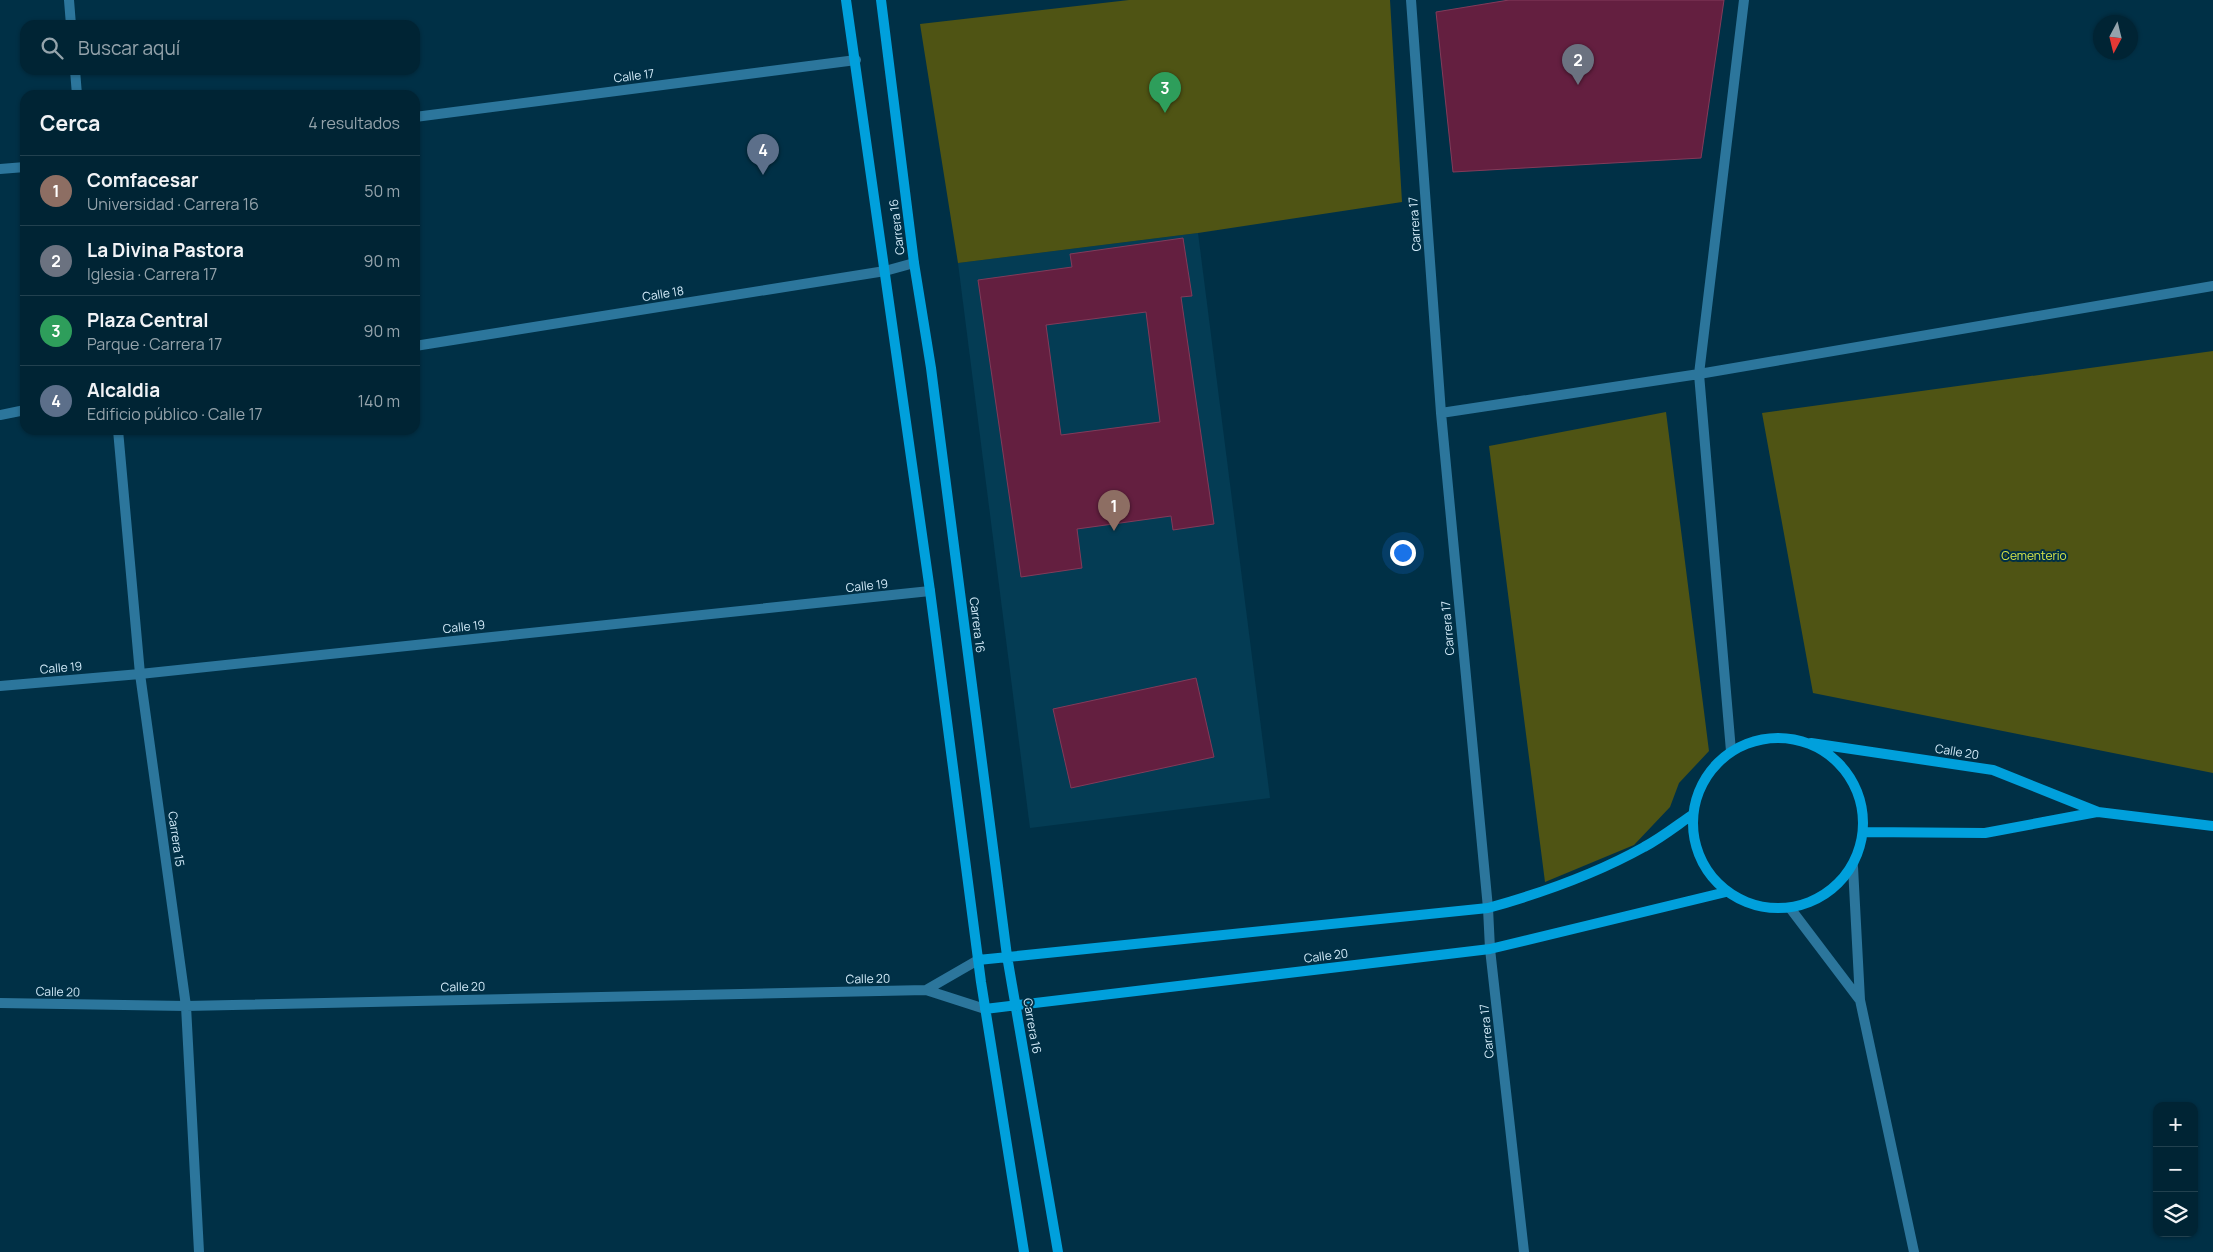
<!DOCTYPE html>
<html lang="es">
<head>
<meta charset="utf-8">
<style>
  :root { --surface:#002434; --page:#0e3040; --text:#f1f3f6; --muted:#95a4ac; --line:#22414f; --accent:#fd9c56 }
  body { margin:0; font-family:Manrope,sans-serif; background:var(--page); color:var(--text) }
  .controls { position:absolute; right:15px; bottom:15px; display:grid; overflow:hidden; border-radius:10px; box-shadow:0 1px 4px #0004 }
  .controls button { width:45px; height:45px; display:grid; place-items:center; padding:0; border:0; border-bottom:1px solid var(--line); background:var(--surface); color:var(--text); font:25px sans-serif }
  .compass { position:absolute; left:2093px; top:15px; width:45px; height:45px; border-radius:50%; background:var(--surface); box-shadow:0 1px 4px #0004; rotate:187deg }
  .you { position:absolute; left:1402px; top:552px; width:18px; height:18px; margin:-12px; border:4px solid #fff; border-radius:50%; background:#1a73e8; box-shadow:0 0 0 8px #1a73e833 }
  .badge { display:grid; place-items:center; width:32px; height:32px; border-radius:50%; background:var(--accent); color:#fff; font-size:16px; font-weight:700 }
  .pin { position:absolute; translate:-50% -41px; filter:drop-shadow(0 1px 2px #0008) }
  .pin::after { content:''; position:absolute; top:26px; width:18px; height:15px; background:inherit; clip-path:polygon(0 0,100% 0,50% 100%) }
  .list { margin:0; padding:0; list-style:none }
  h2 { display:flex; justify-content:space-between; align-items:center; height:65px; margin:0; padding:0 20px; font-size:21px }
  h2 small { font-size:16px; font-weight:400; color:var(--muted) }
  .list li { display:grid; grid-template-columns:32px 1fr auto; gap:15px; align-items:center; box-sizing:border-box; height:70px; padding:0 20px; border-top:1px solid var(--line) }
  .list b { display:block; font-size:19px; white-space:nowrap }
  .list p { margin:0; font-size:16px; white-space:nowrap; color:var(--muted) }
  .list em { font-size:16px; font-style:normal; color:var(--muted) }
  .icon { flex:none; width:28px; height:28px; fill:none; stroke:currentColor; stroke-width:2; stroke-linecap:round; stroke-linejoin:round }
  .map { position:relative; flex:none; width:2213px; height:1252px; overflow:hidden }
  .search { position:absolute; background:var(--surface); box-shadow:0 1px 4px #0004; left:20px; top:20px; width:400px; height:55px; display:flex; align-items:center; gap:12px; box-sizing:border-box; padding:0 18px; border-radius:15px; color:var(--muted); font-size:19px }
  .panel { position:absolute; background:var(--surface); box-shadow:0 1px 4px #0004; left:20px; top:90px; width:400px; height:345px; border-radius:15px }
  .map>svg:first-child { display:block }
</style>
</head>
<body>
<div class="map">
<svg width="2213" height="1252" viewBox="0 0 2213 1252">
  <rect width="100%" height="100%" fill="#003046"/>
  <path fill="#043c54" d="M1198,233L1270,798L1030,828L958,263Z"/>
  <path fill="#4f5414" d="M1129,0H1390L1402,202L1198,233L958,263L920,24Z
    M2213,351V773L1813,693L1762,413Z
    M1666,412L1709,751L1679,783L1670,807L1634,845L1545,882L1489,446Z"/>
  <path fill="#641f40" stroke="#823b5a" fill-rule="evenodd" d="M1509,0H1724L1701,158L1453,172L1436,12Z
    M1183,238L1192,296L1181,297L1214,524L1173,530L1171,516L1077,529L1082,568L1021,577L978,280L1072,267L1070,254ZM1146,312L1160,422L1061,435L1046,325Z
    M1196,678L1214,757L1071,788L1053,709Z"/>
  <g fill="none" stroke-linecap="round" stroke-linejoin="round">
    <path stroke="#2c769c" stroke-width="10" d="M69,0L71,25
      M1411,0L1441,413L1488,908L1490,949L1524,1252
      M75,70L77,95
      M415,117L856,60
      M0,169L25,167
      M415,346L885,271L914,263
      M1441,413L1699,374L2213,286
      M0,415L25,410
      M118,430L140,674L186,1006L199,1252
      M0,686L140,674L930,591
      M1731,751L1699,374L1744,0
      M1853,867L1860,1000L1914,1252
      M1790,908L1859,999
      M926,990L978,960
      M0,1003L186,1006L926,990L985,1009"/>
    <path stroke="#00a0dc" stroke-width="10" d="M846,0L930,591L981,982L1024,1252
      M881,0L914,263L931,368L1007,956L1058,1252
      M1693 823a85 85 0 1 1 170 0a85 85 0 1 1-170 0Z
      M1811,743L1993,770L2098,812L2213,826
      M1863,832L1985,833L2097,812
      M978,960L1488,908C1542,893 1594,875 1644,847C1661,838 1676,826 1692,815
      M985,1009L1490,949L1726,892"/>
  </g>
  <g text-anchor="middle" stroke-width="4" stroke-linejoin="round" paint-order="stroke">
    <g font-size="12" fill="#d4ecfa" stroke="#003046">
      <text transform="translate(634 76) rotate(-7)" y="4">Calle 17</text>
      <text transform="translate(1415 224) rotate(-94)" y="4">Carrera 17</text>
      <text transform="translate(897 227) rotate(-97)" y="4">Carrera 16</text>
      <text transform="translate(663 294) rotate(-9)" y="4">Calle 18</text>
      <text transform="translate(867 586) rotate(-6)" y="4">Calle 19</text>
      <text transform="translate(977 625) rotate(83)" y="4">Carrera 16</text>
      <text transform="translate(464 627) rotate(-6)" y="4">Calle 19</text>
      <text transform="translate(1448 628) rotate(-95)" y="4">Carrera 17</text>
      <text transform="translate(61 668) rotate(-5)" y="4">Calle 19</text>
      <text transform="translate(1957 752) rotate(9)" y="4">Calle 20</text>
      <text transform="translate(176 839) rotate(82)" y="4">Carrera 15</text>
      <text transform="translate(1326 956) rotate(-7)" y="4">Calle 20</text>
      <text transform="translate(868 979) rotate(-1)" y="4">Calle 20</text>
      <text transform="translate(463 987) rotate(-1)" y="4">Calle 20</text>
      <text transform="translate(58 992) rotate(1)" y="4">Calle 20</text>
      <text transform="translate(1032 1026) rotate(80)" y="4">Carrera 16</text>
      <text transform="translate(1487 1031) rotate(-96)" y="4">Carrera 17</text>
    </g>
    <g font-size="12" fill="#d9e749" stroke="#003046">
      <text x="2034" y="560">Cementerio</text>
    </g>
  </g>
</svg>
<div class="controls">
<button>+</button>
<button>−</button>
<button><svg class="icon" aria-label="layers" viewBox="0 0 24 24"><path d="M12 4l9 5-9 5-9-5zM3 14l9 5 9-5"/></svg></button>
</div>
<svg class="compass" viewBox="-18 -18 36 36"><path d="M0-13l5 13h-10z" fill="#e53935"/><path d="M0 13l5-13h-10z" fill="#95a4ac"/></svg>
<div class="you"></div>
<div class="pin badge" style="left:1114px;top:531px;background:#8d6e63">1</div>
<div class="pin badge" style="left:1578px;top:85px;background:#6b7280">2</div>
<div class="pin badge" style="left:1165px;top:113px;background:#2e9e5b">3</div>
<div class="pin badge" style="left:763px;top:175px;background:#5c6f8a">4</div>
<div class="search"><svg class="icon" aria-label="search" viewBox="0 0 24 24"><circle cx="10" cy="10" r="6"/><path d="M15 15l6 6"/></svg>Buscar aquí</div>
<section class="panel">
<h2>Cerca<small>4 resultados</small></h2>
<ul class="list">
<li><span class="badge" style="background:#8d6e63">1</span><div><b>Comfacesar</b><p>Universidad · Carrera 16</p></div><em>50 m</em></li>
<li><span class="badge" style="background:#6b7280">2</span><div><b>La Divina Pastora</b><p>Iglesia · Carrera 17</p></div><em>90 m</em></li>
<li><span class="badge" style="background:#2e9e5b">3</span><div><b>Plaza Central</b><p>Parque · Carrera 17</p></div><em>90 m</em></li>
<li><span class="badge" style="background:#5c6f8a">4</span><div><b>Alcaldia</b><p>Edificio público · Calle 17</p></div><em>140 m</em></li>
</ul>
</section>
</div>
</body>
</html>
